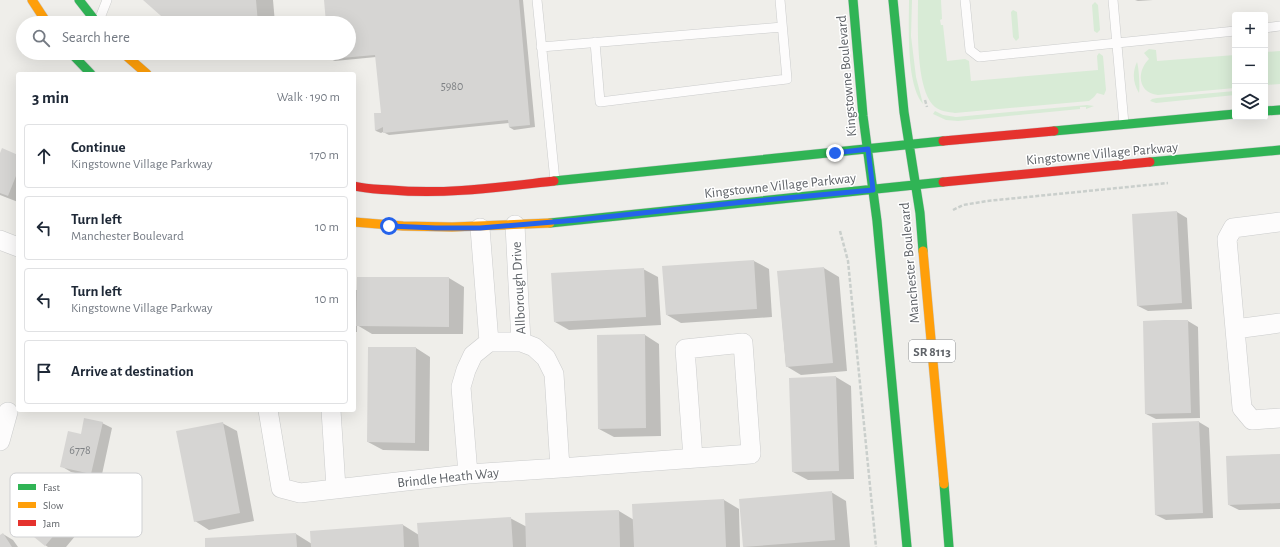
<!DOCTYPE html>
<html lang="en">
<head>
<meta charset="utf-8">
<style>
  :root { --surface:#fff; --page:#f2f2f3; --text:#1f2937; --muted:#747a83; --line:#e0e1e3 }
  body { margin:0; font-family:"Alegreya Sans",sans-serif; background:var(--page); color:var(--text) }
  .controls { position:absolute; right:12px; top:12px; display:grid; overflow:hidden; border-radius:4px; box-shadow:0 4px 16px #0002 }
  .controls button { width:36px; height:36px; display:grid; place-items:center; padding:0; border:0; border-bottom:1px solid var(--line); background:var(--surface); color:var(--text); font:20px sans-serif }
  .stop { position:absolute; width:12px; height:12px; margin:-9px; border:3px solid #2563eb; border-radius:50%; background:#fff }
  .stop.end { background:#2563eb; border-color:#fff; box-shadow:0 1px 4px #0008 }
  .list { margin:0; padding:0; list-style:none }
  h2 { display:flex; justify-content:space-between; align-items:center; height:52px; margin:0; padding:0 16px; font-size:17px }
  h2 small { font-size:13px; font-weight:400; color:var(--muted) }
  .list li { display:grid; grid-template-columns:26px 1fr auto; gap:12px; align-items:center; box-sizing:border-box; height:64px; margin:0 8px 8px; padding:0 8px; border:1px solid var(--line); border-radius:4px }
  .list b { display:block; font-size:15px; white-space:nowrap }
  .list p { margin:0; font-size:13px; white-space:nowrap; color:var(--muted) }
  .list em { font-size:13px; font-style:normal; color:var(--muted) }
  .icon { flex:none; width:22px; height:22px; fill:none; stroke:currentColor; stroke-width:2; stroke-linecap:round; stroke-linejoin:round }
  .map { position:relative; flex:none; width:1280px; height:547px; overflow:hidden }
  .search { position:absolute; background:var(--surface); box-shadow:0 4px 16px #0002; left:16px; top:16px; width:340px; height:44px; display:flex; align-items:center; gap:10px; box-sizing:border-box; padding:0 14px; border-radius:22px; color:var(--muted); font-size:15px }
  .panel { position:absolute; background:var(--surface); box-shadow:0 4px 16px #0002; left:16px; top:72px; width:340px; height:340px; border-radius:4px }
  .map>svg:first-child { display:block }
</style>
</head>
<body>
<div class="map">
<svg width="1280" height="547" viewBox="0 0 1280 547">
  <rect width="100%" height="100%" fill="#efeeea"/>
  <path fill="#d8ebd6" d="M909,0H912L911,36L916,77L923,104C906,84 909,27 909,0Z
    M918,0H941L942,19L940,20L941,25H943L947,61L965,59L969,61L971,81L1098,70L1097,56L1099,53L1103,56L1106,90L1104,95L1097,93L1094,97L1089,101L955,113C948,112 940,111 935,107C915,91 918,24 918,0Z
    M1095,2L1098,5L1100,30L1097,33L1094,31L1092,5Z
    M1013,10L1017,12L1019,38L1016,41L1013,37L1011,12Z
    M1149,49L1156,50L1157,61L1235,55V88L1158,95C1138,93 1136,72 1149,59L1144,53Z
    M1280,51V84L1265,85V52Z
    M1137,62C1139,68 1140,87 1139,93C1133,83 1132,73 1137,62Z
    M1235,91V95L1156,103L1150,101L1152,99L1157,98Z
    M1087,105L1094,106L1086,109V107H1080V109L958,121L946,120L933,114L935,111L943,115L956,117Z"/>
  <path fill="#0003" d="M145,0H273L275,23H171Z
    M325,0H523L535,127L514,130L509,127V123L389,135L383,132L381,133L376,131L375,114L382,113L376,57L335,61L330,59V53H349V23H327Z
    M1135,0H1153L1138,1Z
    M0,154L18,156V202L0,195Z
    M1177,212L1187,218L1192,309L1148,311L1138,306Z
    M754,261L769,269L772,317L681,323L667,315Z
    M824,268L839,277L847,371L801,375L786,366L778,272Z
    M643,269L658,277L661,325L569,330L555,322Z
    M358,278H449L464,287L463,334H372L357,325V332H354V283H355L356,290H357Z
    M1188,321L1198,327L1200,418L1156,419L1146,414L1144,322Z
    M645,335L659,344L661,436L614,437L599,429Z
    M416,348L430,357L429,451L383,450L368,442Z
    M836,377L851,386L854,479L808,480L793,472L790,379Z
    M1199,422L1209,428L1213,518L1166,520L1156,515L1153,424Z
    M102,423L112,428L101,479L71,472L61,466L82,435Z
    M222,423L237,431L254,521L209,530L195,521Z
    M1280,455V509L1239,510L1229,505Z
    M49,486L64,495L91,517L66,547H48L45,545Z
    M831,492L846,501L850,547H744L740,500Z
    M724,500L739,509L740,547H206L296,534L312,544L403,525L419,535L510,518L527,527L526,514L619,511L634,520Z
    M3,534L13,540L18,547H0V536Z"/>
  <path fill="#d6d5d3" d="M143,0H256L258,23H169Z
    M324,0H519L530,125L509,127L508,120L383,133V127L375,131L374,113H381L375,55L330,59L329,53H349V23H326Z
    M2,148L18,155V171L8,196L0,193V153Z
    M1177,211L1182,303L1137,306L1132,214Z
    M754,260L757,309L666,315L662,266Z
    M824,267L833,363L786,367L777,271Z
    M644,268L646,317L554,322L551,273Z
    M357,277H449V327L356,326Z
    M1164,320H1188L1191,413L1145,414L1143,321Z
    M645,334L646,428L598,429L597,335Z
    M368,347H416L415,443L367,442Z
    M836,376L839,471L792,472L789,378Z
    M84,418L103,422L91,474L60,467L68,431L81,434Z
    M1199,421L1203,513L1155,515L1152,423Z
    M223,422L240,513L194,522L176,431Z
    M1280,454V503L1228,505L1226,456Z
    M49,485L77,508L45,546L17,523Z
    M832,491L835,540L743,547L739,499Z
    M724,499L726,547H634L632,504Z
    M619,510L620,547H526L525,513Z
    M511,517L513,547H419L417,523Z
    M403,524L404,547H311L310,531Z
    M3,533L12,547H0V535Z
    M296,533L297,547H205V538Z"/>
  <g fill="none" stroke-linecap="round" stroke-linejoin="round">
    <defs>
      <path id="lane" d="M537,0L555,181
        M965,0L970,50L979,57L1235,31
        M1113,0L1124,124
        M98,23L107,0
        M1265,28L1280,26
        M595,42L600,102L787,79L780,0
        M541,47L782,27"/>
      <path id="street" d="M1280,222L1233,228L1227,239L1242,408L1252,420L1280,418
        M515,225L521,342
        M480,228L489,342
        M0,240L18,247
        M1235,329L1280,323
        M268,410L281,488L300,493L468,474L560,468L554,374L546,358L534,347L521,342H489L473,355L466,370L461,387L468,474
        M331,410L336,488
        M0,441L8,412
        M560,468L751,454L743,343L685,349L693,458"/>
      <path id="fast" d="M79,0L97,23
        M853,0L863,116L877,221L907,547
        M893,0L904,112L920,213L923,251
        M71,53L91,74
        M1265,111L1280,110
        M1054,131L1235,114
        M1150,162L1280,150
        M554,181L943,141
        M550,223L943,182
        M944,484L949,547"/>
      <path id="slow" d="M32,0L47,23
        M123,53L147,74
        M354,222L403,226L452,227L550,223
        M923,251L944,484"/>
      <path id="jam" d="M943,141L1054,131
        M943,182L1150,162
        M354,186C366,189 378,189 391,190C445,195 500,187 554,181"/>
    </defs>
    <use href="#lane" stroke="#cbcccc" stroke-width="10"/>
    <use href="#street" stroke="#cbcccc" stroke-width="20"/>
    <use href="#fast" stroke="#cacacb" stroke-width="10"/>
    <use href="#slow" stroke="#cacacb" stroke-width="10"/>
    <use href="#jam" stroke="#cacacb" stroke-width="10"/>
    <path stroke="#cacfcc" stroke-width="2.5" stroke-dasharray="4 2" stroke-linecap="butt" d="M925,100L927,107
      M953,210L963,205L987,201L1168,183
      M840,231L848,261L876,547"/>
    <use href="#lane" stroke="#fdfcfc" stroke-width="9"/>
    <use href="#street" stroke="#fdfcfc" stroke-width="19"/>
    <use href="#fast" stroke="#30b455" stroke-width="9"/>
    <use href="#slow" stroke="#ff9f0a" stroke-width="9"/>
    <use href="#jam" stroke="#e5322d" stroke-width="9"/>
  </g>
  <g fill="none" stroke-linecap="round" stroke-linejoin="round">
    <path stroke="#2563eb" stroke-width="5" d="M389,226L436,228H480L577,220L744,202L873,190L868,149L835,153"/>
  </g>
  <g text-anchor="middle" stroke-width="3" stroke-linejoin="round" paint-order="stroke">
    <g font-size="12" fill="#7e8184">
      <text x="452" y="90">5980</text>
      <text x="80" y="454">6778</text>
    </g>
    <rect fill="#fff" stroke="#8f9295" stroke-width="1" x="909" y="340" width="46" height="22" rx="3"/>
    <g font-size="13" font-weight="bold" fill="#5f6368">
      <text x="932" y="356">SR 8113</text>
    </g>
    <g font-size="14" fill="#5f6368" stroke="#fff">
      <text transform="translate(846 76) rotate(-95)" y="5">Kingstowne Boulevard</text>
      <text transform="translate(1102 153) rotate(-5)" y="5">Kingstowne Village Parkway</text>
      <text transform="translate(780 185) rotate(-6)" y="5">Kingstowne Village Parkway</text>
      <text transform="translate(909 263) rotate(-95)" y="5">Manchester Boulevard</text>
      <text transform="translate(518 288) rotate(-93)" y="5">Allborough Drive</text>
      <text transform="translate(448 477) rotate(-6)" y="5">Brindle Heath Way</text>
    </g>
  </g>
  <rect x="10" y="473" width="132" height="64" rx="6" fill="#fff" stroke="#cfd0d2" stroke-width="1"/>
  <rect x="18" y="484" width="18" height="6" fill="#30b455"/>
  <rect x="18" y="502" width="18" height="6" fill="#ff9f0a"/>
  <rect x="18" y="520" width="18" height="6" fill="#e5322d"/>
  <g font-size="11" fill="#5f6368">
    <text x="43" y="491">Fast</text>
    <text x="43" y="509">Slow</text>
    <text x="43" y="527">Jam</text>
  </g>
</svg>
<div class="controls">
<button>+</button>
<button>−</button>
<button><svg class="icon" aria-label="layers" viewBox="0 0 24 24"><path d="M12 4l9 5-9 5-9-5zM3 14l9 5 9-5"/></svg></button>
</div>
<div class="stop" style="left:389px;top:226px"></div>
<div class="stop end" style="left:835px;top:153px"></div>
<div class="search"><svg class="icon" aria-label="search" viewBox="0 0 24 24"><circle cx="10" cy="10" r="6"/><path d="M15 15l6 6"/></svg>Search here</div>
<section class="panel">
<h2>3 min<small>Walk · 190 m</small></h2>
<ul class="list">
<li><svg class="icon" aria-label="ahead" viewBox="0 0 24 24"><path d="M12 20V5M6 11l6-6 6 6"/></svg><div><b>Continue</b><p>Kingstowne Village Parkway</p></div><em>170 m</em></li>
<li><svg class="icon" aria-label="left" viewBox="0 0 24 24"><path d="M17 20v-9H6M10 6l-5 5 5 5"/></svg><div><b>Turn left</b><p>Manchester Boulevard</p></div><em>10 m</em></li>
<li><svg class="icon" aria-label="left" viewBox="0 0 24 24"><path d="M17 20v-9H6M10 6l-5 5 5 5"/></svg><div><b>Turn left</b><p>Kingstowne Village Parkway</p></div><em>10 m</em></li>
<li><svg class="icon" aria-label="arrive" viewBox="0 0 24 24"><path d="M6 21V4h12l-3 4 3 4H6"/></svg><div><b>Arrive at destination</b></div></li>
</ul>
</section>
</div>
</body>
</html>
